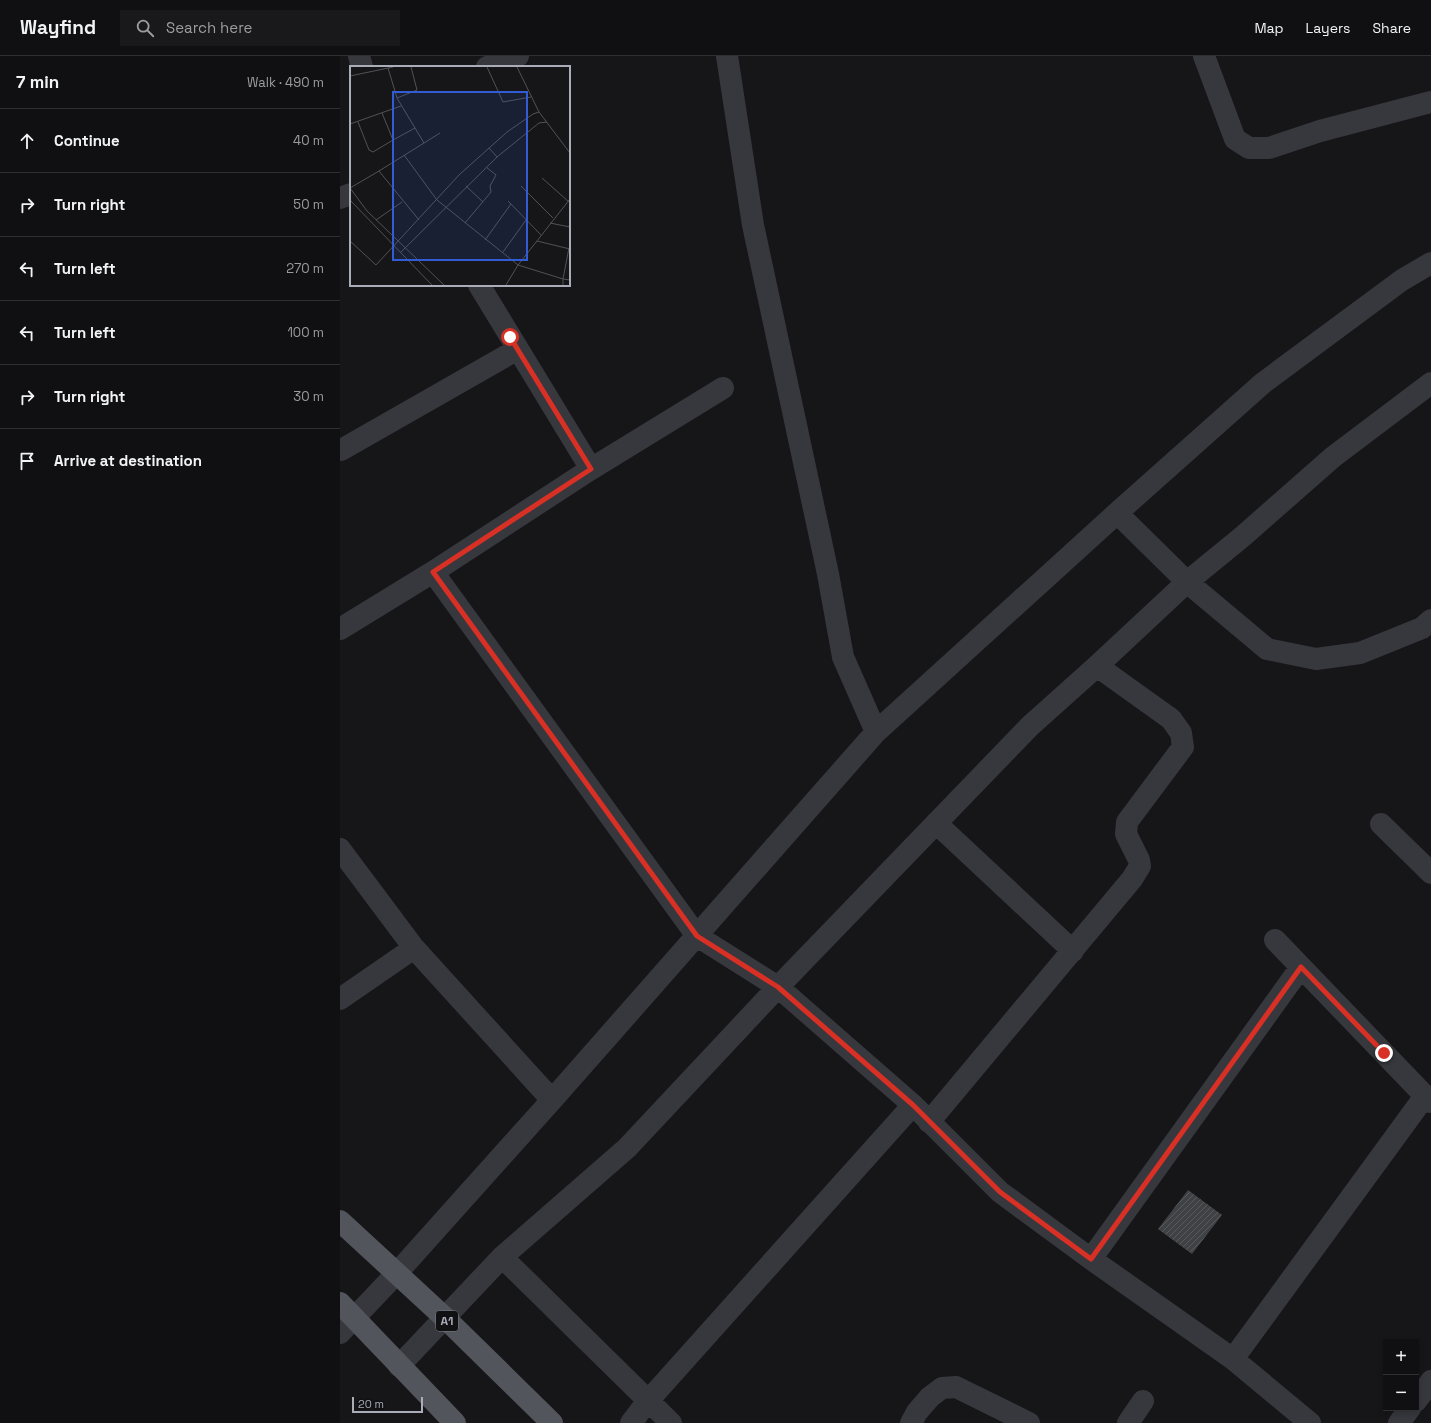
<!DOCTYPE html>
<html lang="en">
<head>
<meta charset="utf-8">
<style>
  :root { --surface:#101012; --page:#19191b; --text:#f1f3f6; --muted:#9c9d9f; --line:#303032 }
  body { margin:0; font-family:"Space Grotesk",sans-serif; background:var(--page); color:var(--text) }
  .controls { position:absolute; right:12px; bottom:12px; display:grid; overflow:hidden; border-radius:0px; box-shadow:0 2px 6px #0003 }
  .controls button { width:36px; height:36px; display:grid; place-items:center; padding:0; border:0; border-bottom:1px solid var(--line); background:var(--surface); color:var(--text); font:20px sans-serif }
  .scale { position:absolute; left:12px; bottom:10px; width:71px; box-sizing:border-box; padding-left:4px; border:2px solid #a8adb8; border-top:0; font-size:11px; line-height:14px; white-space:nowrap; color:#a8adb8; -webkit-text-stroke:3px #111113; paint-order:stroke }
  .stop { position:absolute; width:12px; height:12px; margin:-9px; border:3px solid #d93025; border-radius:50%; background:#fff }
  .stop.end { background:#d93025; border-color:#fff; box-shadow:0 1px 4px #0008 }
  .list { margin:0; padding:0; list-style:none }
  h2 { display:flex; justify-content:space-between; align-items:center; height:52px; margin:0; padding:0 16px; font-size:17px }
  h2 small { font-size:13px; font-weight:400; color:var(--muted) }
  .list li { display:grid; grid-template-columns:26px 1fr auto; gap:12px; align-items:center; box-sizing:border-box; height:64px; padding:0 16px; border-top:1px solid var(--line) }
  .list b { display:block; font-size:15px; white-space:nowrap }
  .list em { font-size:13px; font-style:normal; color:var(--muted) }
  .icon { flex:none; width:22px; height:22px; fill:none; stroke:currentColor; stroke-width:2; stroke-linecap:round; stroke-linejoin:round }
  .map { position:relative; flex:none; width:1091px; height:1367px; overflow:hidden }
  header { display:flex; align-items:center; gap:24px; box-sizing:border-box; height:56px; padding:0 20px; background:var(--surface); border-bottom:1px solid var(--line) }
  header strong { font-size:19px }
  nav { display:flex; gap:22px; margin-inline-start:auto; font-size:14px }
  .search { width:280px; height:36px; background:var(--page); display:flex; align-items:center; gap:10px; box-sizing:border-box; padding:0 14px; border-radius:0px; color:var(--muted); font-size:15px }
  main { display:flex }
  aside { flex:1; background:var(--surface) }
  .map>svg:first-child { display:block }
</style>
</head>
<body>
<header>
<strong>Wayfind</strong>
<div class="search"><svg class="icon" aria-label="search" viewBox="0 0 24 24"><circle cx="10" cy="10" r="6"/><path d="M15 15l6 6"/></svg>Search here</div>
<nav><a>Map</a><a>Layers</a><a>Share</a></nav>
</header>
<main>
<aside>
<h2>7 min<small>Walk · 490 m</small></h2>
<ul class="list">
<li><svg class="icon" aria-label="ahead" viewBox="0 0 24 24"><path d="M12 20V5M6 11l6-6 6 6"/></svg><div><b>Continue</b></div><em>40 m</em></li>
<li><svg class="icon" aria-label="right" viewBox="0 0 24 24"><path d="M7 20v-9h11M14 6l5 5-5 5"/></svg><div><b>Turn right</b></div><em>50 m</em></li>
<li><svg class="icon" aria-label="left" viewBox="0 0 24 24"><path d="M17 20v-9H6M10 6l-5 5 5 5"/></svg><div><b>Turn left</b></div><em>270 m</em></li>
<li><svg class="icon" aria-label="left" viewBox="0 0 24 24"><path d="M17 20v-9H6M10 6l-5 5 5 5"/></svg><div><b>Turn left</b></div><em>100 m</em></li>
<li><svg class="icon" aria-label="right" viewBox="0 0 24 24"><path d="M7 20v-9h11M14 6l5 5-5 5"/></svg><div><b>Turn right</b></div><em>30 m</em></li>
<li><svg class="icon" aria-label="arrive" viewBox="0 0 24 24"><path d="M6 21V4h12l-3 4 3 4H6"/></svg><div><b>Arrive at destination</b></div></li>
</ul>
</aside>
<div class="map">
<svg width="1091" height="1367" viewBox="0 0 1091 1367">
  <defs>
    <pattern id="building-hatch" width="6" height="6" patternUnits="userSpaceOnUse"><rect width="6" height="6" fill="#404145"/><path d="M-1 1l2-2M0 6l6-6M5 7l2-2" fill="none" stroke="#595a5e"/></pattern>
  </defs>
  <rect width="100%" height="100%" fill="#161618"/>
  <path fill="url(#building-hatch)" d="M848,1134L882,1159L852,1198L818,1173Z"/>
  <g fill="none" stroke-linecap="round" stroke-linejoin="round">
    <path stroke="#37383d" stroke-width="22" d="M19,0L22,11
      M387,0L413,169L488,518L503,601L536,676
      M864,0L895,83L909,92H929L980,75L1091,46
      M147,11L178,0
      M0,142L11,138
      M1,394L178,293
      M251,413L383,332
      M777,457L847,526L927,593L976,603L1020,597L1082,572L1091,564
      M93,516L357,880L438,931L573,1049L660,1136L751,1203L893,1303L970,1367
      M0,573L93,516L251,413L139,229
      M596,767L733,895
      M1041,768L1091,817
      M0,793L74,892L212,1044
      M935,884L1091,1046
      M0,943L74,892
      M589,1066L792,823L800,810L799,804L786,778L787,766L843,691L841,677L831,663L757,610
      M162,1201L331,1367
      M751,1203L961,911
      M0,1277L56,1218L212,1044L536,676L777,457L923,327L1062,224L1091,207
      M893,1303L1085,1040
      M59,1310L162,1201L287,1092L438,931L690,670L757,610L847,526L902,481L993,401L1091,327
      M1076,1345L1091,1325
      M291,1367L307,1346L573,1049
      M571,1367L577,1356L590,1341L602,1332L616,1331L689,1367
      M788,1367L803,1345
      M1059,1367L1070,1352"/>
    <path stroke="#53555c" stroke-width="22" d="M0,1165L104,1261L212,1367
      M0,1247L115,1367"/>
  </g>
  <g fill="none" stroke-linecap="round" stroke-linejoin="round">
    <path stroke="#d93025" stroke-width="5" d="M170,281L251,413L93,516L357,880L438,931L573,1049L660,1136L751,1203L961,911L1044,997"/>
  </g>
  <g text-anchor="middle" stroke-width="4" stroke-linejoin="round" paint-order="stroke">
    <rect fill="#111113" stroke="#7b7e86" stroke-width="1" x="96" y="1255" width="22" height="20" rx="3"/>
    <g font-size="12" font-weight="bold" fill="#a8adb8">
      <text x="107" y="1269">A1</text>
    </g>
  </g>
  <g transform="translate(10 10)">
    <rect width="220" height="220" fill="#161618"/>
    <path fill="none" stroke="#505258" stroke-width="1" d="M137,1L153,36L181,31M167,1L189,46L220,87M38,2L47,32L74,77L29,105L69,154M0,10L43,1M47,32L67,24L61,1M8,56L19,84L23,86L43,74L32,47M0,58L51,40M43,74L65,62M74,77L90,67M139,82L147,91M54,89L87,134L168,199L156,219M192,112L219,136M116,120L133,136M171,120L203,152M0,122L29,105M0,122L17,145L94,219M0,134L82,219M158,135L191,169M26,154L52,136M115,157L141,126L140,120L146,109L136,101M200,157L220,161M135,174L161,138M0,175L26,199L109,109L157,66L183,48L189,46M187,175L220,183M219,182L213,213L168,199L220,133M153,186L176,154M50,187L147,91L189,57L197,56M213,219V213L220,214"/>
    <path fill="#325cd3" fill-opacity="0.15" stroke="#325cd3" stroke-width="2" d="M43,26H177V194H43Z"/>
    <rect width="220" height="220" fill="none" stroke="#a8adb8" stroke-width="2"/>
  </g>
</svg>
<div class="controls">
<button>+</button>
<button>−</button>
</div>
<div class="scale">20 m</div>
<div class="stop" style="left:170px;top:281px"></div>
<div class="stop end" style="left:1044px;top:997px"></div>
</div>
</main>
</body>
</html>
